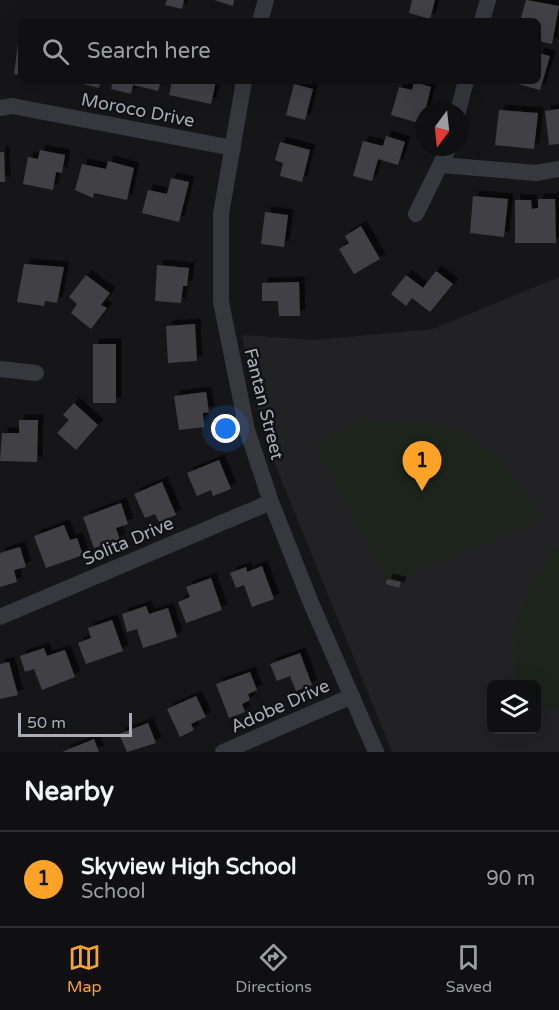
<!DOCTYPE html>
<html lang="en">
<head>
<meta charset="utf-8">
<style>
  :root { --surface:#101012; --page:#1e1e20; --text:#f1f3f6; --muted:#9c9d9f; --line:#303032; --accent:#fea328 }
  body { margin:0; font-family:"Varela Round",sans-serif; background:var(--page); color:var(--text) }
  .controls { position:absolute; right:18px; bottom:18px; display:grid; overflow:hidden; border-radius:9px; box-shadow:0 6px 24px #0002 }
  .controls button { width:54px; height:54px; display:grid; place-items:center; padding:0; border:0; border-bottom:2px solid var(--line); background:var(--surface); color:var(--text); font:30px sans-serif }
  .compass { position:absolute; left:415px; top:102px; width:54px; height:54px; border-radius:50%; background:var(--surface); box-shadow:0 6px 24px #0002; rotate:195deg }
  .scale { position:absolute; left:18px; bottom:15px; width:114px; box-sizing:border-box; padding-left:6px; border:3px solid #a7aeb9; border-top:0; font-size:16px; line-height:21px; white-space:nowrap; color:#a7aeb9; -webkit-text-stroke:4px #111113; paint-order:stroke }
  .you { position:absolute; left:226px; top:429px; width:21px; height:21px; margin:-15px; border:4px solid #fff; border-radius:50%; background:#1a73e8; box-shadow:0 0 0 9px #1a73e833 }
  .badge { display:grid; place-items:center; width:39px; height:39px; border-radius:50%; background:var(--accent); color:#111; font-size:20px; font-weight:700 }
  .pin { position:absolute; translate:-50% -50px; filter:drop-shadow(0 2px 3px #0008) }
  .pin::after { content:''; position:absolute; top:32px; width:21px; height:18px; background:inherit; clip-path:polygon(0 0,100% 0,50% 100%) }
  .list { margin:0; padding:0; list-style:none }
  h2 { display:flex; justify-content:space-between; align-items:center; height:78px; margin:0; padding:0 24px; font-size:26px }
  h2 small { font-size:20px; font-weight:400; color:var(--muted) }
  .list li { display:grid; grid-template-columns:39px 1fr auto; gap:18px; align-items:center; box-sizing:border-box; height:96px; padding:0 24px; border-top:2px solid var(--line) }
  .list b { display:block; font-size:22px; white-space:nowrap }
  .list p { margin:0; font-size:20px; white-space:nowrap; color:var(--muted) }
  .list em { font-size:20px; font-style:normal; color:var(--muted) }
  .icon { flex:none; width:33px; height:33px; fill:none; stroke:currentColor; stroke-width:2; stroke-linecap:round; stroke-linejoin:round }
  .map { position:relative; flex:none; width:559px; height:752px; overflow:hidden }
  .search { position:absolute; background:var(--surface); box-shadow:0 6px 24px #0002; left:18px; right:18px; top:18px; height:66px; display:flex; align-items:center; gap:15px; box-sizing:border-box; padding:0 21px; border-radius:9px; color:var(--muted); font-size:22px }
  .sheet { height:174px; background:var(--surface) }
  nav { display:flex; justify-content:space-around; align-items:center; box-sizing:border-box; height:84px; border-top:2px solid var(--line); background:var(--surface); font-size:16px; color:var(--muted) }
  nav a { display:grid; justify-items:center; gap:3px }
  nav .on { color:var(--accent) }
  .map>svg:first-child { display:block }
</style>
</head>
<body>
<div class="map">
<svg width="559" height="752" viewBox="0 0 559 752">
  <defs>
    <filter id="shadow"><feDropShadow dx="5.5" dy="-5.5" stdDeviation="0" flood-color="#0009"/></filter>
  </defs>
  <rect width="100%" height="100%" fill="#161618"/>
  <path fill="#222225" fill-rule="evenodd" d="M559,277V752H392L274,462L256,404L242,335L314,340L433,329ZM492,684H536V730H492Z"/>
  <path fill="#1c241c" d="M364,420C387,422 412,420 434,424C485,435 517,478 542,520L388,581L315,446Z
    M559,546V705L537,713L536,684H519C506,633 524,585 559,546Z"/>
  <path fill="#404145" filter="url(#shadow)" d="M167,0H184L182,9L165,5Z
    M214,0H234L233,6Z
    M412,0H435L430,19L409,13Z
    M526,0L559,6L552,44L538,41V21H520Z
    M19,35H21V75L14,74Z
    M538,53L550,56L540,90L511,82L538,81Z
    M84,81H101L99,88L83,84Z
    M113,81H161L158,91L133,85L131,94L111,89Z
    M172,81H216L211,104L169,95Z
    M414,82L431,87L422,124L391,115L399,87L412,90Z
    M294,84L313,89L305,120L286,115Z
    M559,109V144L549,145L545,111Z
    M499,110L538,113L534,149L495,145Z
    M386,136L405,142L398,165L378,159L372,181L353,176L363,141L383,146Z
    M280,142L310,150L302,182L280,176L283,163L275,160Z
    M40,150L65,155L62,173L56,172L53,190L23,184L28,157L38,159Z
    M0,152H4L5,182H0Z
    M108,161L134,168L127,200L94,193L93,198L75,190L82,164L106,169Z
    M171,178L189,182L179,222L142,213L148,190L167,194Z
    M473,196L508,199L504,237L470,233Z
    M538,199H555L556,243H515V200H531L532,209L538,208Z
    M265,212L288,215L284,247L261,244Z
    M361,226L380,259L354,274L339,249L349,243L345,236Z
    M24,264L64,267L57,303L45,301L44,306L17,302Z
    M157,265L189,268L187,286H183L181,303L155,301Z
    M436,271L453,284L430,312L412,298L406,306L391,294L406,275L423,288Z
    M86,275L110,293L101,305L107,308L91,329L71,313L77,304L69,297Z
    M299,282L300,316H279L278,301H262V283Z
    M195,324L197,361L168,363L166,326Z
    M93,344H116V403H93Z
    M206,392L209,412L203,413L204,427L179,430L174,396Z
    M74,403L98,425L76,450L57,433L69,420L63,415Z
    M19,420H38L37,462L0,461L2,433H19Z
    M219,460L231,489L213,496L211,490L197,496L187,473Z
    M162,482L176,515L159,522L155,514L145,518L134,494Z
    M121,503L128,524L116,528L120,540L94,548L83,517Z
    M64,525L70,540L77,538L83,555L46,568L34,536Z
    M20,547L26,567L14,570L17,582L0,587V553Z
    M262,566L274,599L252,607L244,585L236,588L230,573L246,567L247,572Z
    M211,578L222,610L186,623L178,602L190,597L186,587Z
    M387,579L401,582L399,588L386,584Z
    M146,606L149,614L168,608L177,637L143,648L137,629L127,632L122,614Z
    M112,620L123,651L86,664L78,643L91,638L88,628Z
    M44,648L47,656L65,650L75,677L42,690L34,669L25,672L20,656Z
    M300,653L312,685L296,691L290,676L277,681L270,664Z
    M9,662L18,695L0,699V664Z
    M250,672L257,690L248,694L250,700L242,704L245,712L229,718L216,684Z
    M196,696L206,717L191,724L194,730L180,737L167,709Z
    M148,723L156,743L127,752L119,734Z
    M94,739L99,752H62Z"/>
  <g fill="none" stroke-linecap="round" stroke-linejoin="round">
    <path stroke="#37383e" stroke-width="16" d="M260,21L266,0
      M482,21L488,0
      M244,81L221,214V302L247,430L271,502L311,603L376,752
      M0,108L12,106L233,148
      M458,111L466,81
      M441,165L536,173L559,169
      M416,214L449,147
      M0,369L36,373
      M0,617L271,502
      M223,752L352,696"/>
  </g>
  <g text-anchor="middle" stroke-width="5" stroke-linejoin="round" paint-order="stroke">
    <g font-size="18" fill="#a7aeb9" stroke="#111113">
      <text transform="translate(138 110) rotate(11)" y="6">Moroco Drive</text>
      <text transform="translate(264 404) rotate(76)" y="6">Fantan Street</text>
      <text transform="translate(128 541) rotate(-23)" y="6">Solita Drive</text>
      <text transform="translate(280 706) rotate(-24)" y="6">Adobe Drive</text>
    </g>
  </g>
</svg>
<div class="controls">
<button><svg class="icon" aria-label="layers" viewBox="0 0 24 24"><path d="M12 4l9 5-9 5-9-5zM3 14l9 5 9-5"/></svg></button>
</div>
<svg class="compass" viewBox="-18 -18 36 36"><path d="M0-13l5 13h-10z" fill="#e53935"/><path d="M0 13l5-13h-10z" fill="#9c9d9f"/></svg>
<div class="scale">50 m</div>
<div class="you"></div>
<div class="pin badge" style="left:422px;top:491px">1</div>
<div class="search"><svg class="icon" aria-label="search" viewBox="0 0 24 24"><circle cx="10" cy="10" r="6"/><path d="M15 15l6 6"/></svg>Search here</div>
</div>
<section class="sheet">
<h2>Nearby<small></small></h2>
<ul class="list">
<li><span class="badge">1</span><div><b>Skyview High School</b><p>School</p></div><em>90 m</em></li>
</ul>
</section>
<nav>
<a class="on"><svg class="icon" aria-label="map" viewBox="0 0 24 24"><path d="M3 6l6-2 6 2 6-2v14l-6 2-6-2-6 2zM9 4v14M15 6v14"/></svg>Map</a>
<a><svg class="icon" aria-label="directions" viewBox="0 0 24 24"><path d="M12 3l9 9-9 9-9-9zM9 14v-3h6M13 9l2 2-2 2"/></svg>Directions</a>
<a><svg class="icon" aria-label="saved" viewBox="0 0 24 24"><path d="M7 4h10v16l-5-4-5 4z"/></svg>Saved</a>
</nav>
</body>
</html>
